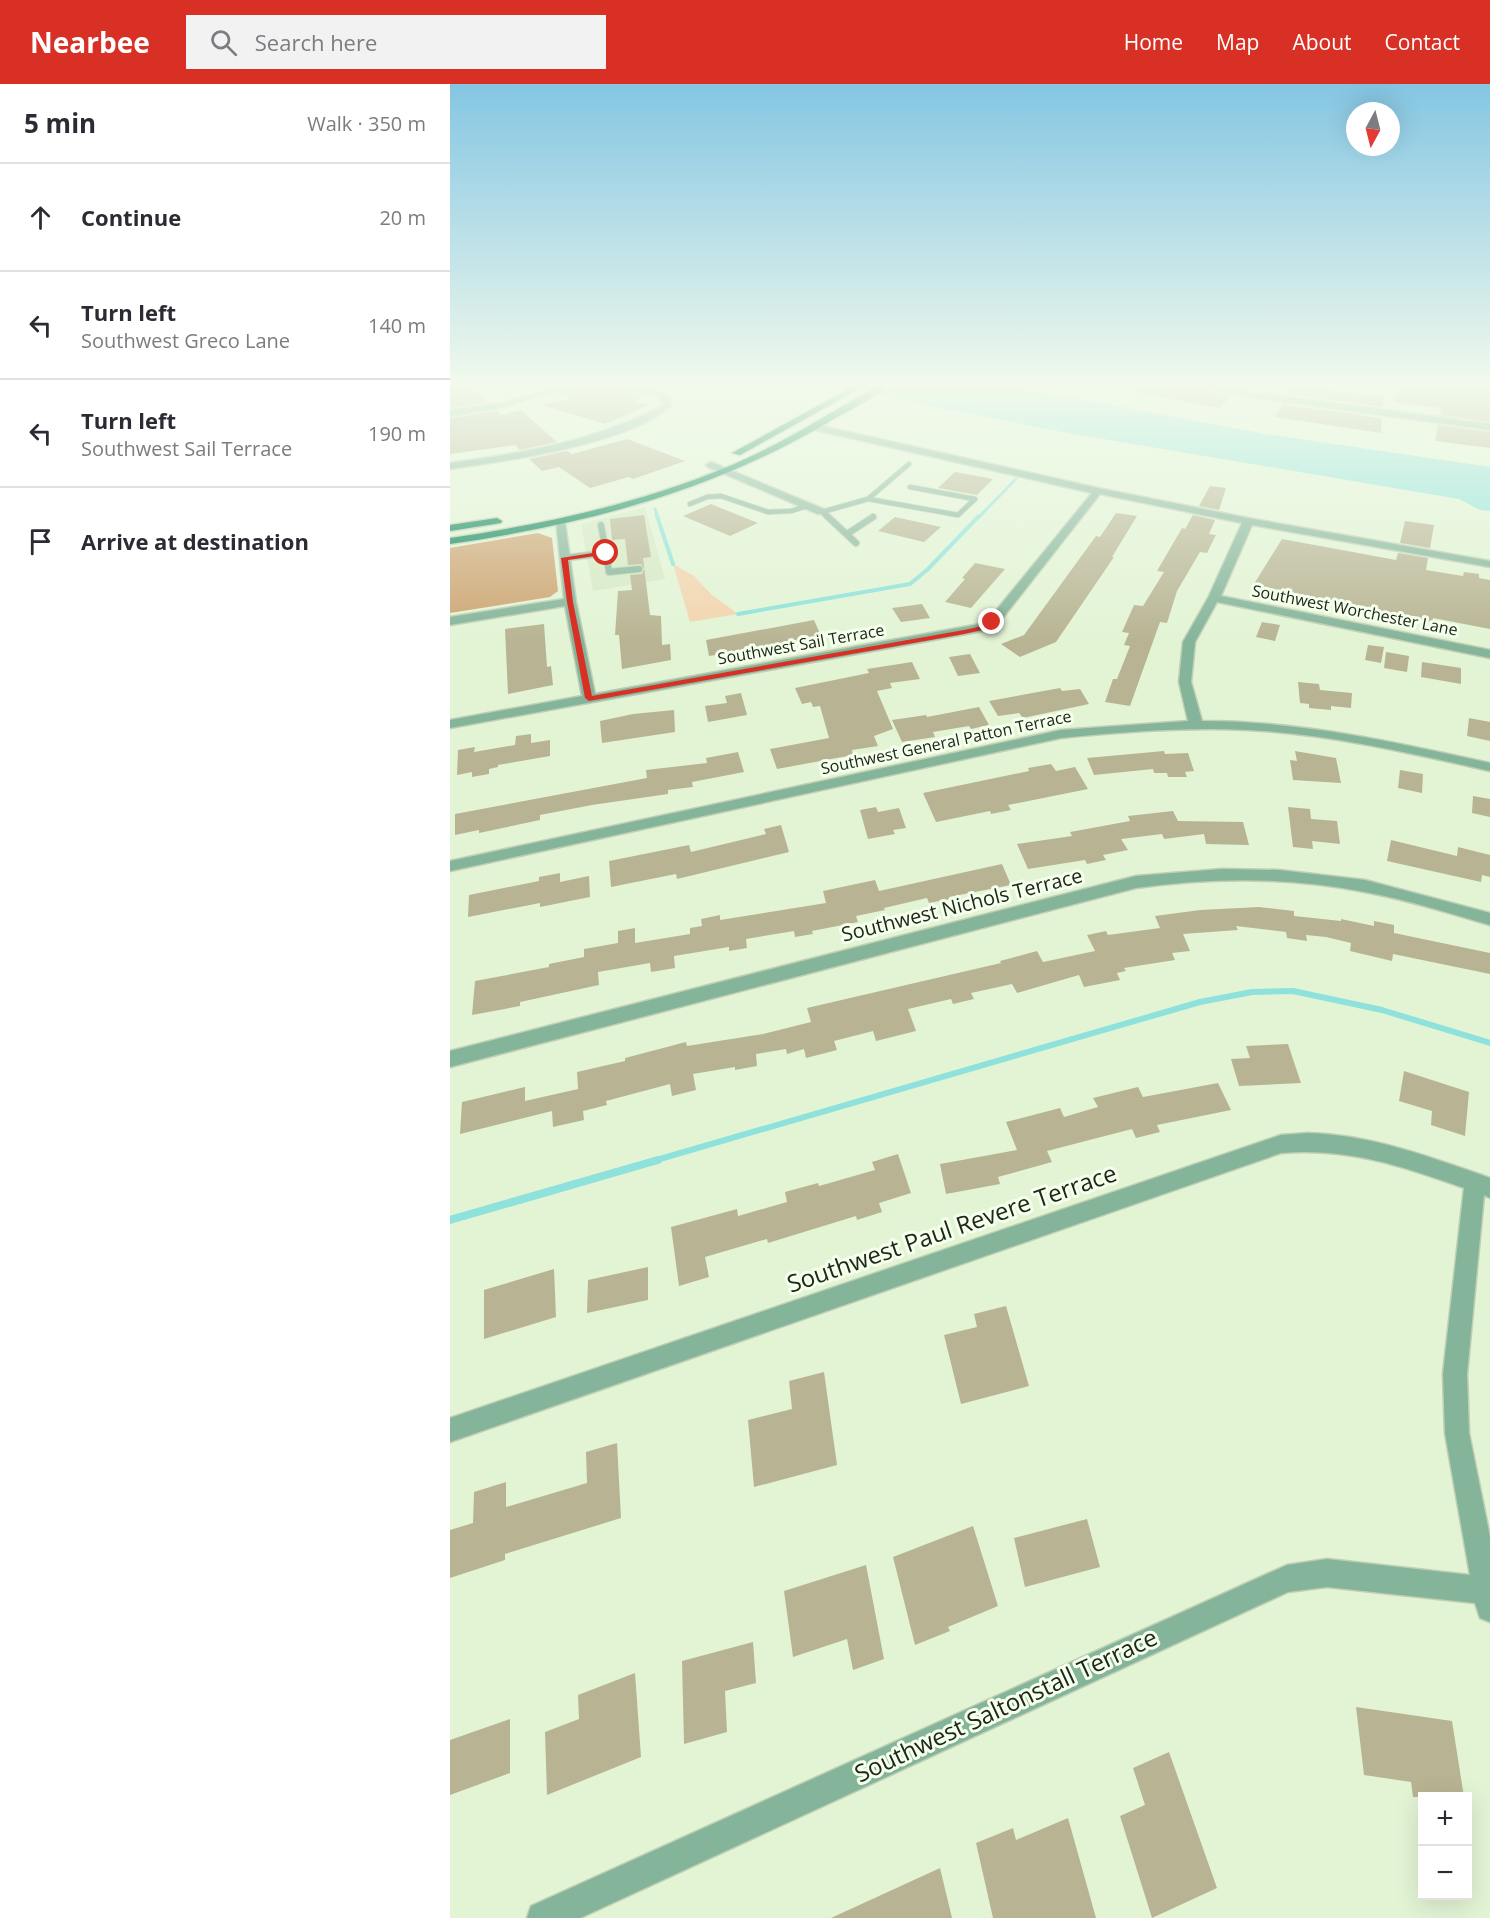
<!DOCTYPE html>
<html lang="en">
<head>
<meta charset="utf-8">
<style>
  :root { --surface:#fff; --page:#f2f2f3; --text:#2b2b33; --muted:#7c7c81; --line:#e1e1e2; --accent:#d93025 }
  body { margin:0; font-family:"Open Sans",sans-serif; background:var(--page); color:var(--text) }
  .controls { position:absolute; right:18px; bottom:18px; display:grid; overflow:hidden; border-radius:0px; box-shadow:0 6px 24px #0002 }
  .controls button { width:54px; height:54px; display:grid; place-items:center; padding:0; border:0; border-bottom:2px solid var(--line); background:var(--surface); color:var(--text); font:30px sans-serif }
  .compass { position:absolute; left:896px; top:18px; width:54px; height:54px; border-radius:50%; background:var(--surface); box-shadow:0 6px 24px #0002; rotate:187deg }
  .stop { position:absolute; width:18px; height:18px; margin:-14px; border:4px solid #d93025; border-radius:50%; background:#fff }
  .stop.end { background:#d93025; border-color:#fff; box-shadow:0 2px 6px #0008 }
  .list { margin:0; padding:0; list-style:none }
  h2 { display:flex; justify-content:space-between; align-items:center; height:78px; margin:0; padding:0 24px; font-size:26px }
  h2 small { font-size:20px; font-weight:400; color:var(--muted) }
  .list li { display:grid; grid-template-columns:39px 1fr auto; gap:18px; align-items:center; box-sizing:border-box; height:108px; padding:0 24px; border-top:2px solid var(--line) }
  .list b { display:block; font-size:22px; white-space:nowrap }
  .list p { margin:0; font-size:20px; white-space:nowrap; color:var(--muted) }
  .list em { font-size:20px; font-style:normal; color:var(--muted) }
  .icon { flex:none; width:33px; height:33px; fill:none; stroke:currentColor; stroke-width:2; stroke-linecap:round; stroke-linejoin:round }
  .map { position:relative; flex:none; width:1040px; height:1834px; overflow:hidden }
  header { display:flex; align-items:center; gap:36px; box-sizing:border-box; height:84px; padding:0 30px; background:var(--accent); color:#fff }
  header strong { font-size:28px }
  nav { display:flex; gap:33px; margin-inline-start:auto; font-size:21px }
  .search { width:420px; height:54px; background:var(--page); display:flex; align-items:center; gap:15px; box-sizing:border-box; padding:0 21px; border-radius:0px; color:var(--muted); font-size:22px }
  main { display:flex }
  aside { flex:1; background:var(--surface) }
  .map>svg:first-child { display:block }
</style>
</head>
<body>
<header>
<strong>Nearbee</strong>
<div class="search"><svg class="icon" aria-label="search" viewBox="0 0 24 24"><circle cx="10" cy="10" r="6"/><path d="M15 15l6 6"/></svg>Search here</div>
<nav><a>Home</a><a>Map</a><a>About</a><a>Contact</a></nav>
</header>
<main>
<aside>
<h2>5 min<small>Walk · 350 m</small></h2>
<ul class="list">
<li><svg class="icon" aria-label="ahead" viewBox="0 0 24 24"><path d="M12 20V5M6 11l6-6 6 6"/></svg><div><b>Continue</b></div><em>20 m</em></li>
<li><svg class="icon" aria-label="left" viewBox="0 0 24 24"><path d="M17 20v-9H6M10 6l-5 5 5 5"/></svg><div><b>Turn left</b><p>Southwest Greco Lane</p></div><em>140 m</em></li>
<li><svg class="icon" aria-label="left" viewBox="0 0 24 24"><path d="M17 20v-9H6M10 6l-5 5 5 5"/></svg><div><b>Turn left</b><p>Southwest Sail Terrace</p></div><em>190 m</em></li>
<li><svg class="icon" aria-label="arrive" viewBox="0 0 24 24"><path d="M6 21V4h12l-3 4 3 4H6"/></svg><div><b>Arrive at destination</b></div></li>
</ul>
</aside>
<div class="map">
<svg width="1040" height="1834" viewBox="0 0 1040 1834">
  <rect width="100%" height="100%" fill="#e3f4d5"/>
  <path fill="#d6eac4" d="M195,423L215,495L143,507L131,440Z"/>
  <path fill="#f3d4ae" d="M223,480L244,492L262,511L288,530L240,538Z"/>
  <path fill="#cda472" d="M88,449L102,454L108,507L100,513L0,529V464Z"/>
  <path fill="#8ee2db" d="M378,301H553L816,350L1040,383V427L1030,426L1009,415L601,346Z"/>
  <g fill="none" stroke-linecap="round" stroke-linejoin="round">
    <path stroke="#8ee2db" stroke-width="3" d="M205,425L208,434
      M528,434L566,395"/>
    <path stroke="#8ee2db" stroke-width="4" d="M207,432L223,480
      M288,530L460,500L477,486L529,432"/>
    <path stroke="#8ee2db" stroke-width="6" d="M203,1077L750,918L802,908L843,907L932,926L1040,959"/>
    <path stroke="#8ee2db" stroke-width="8" d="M0,1136L208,1076"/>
  </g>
  <path fill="#b8b493" d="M0,301H19L38,319L0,324Z
    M126,301H159L194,312L185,317L200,321L155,340L91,321L122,314L106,309Z
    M688,301H737L739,303L781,312L769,324L688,309Z
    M842,301L934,313L933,323L837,310Z
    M950,301H1003L1040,306V338L990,331L991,324L943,318Z
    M832,320L932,334L931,349L825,333Z
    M71,326L107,358L70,366L65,361L0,370V334L47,327L51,331Z
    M988,341L1040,348V364L985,357Z
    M177,355L235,377L183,395L179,393L140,404L109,383L92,387L79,375L117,367L122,370Z
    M505,388L543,395L527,411L488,404Z
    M760,402L776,404L769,426L749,422Z
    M261,420L308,439L280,452L233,432Z
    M666,429L687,432L662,473H664L606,558L570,573L551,560L574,551L646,452L650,453Z
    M194,431L201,473L193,474L200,531L211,532L212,561L220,560L221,576L172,585L169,551H165L168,507L182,506L180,491L192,490L194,485L191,480L178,481L175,455L162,456L160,435Z
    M743,431L765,436L759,450L766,451L757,469L750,468L727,507L717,539L710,538L680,622L655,618L663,595H667L680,562L674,561L679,549L672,548L684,521L693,522L714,488L707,487L732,444L735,445Z
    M445,433L491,443L474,458L428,447Z
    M955,437L984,441L980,464L950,459Z
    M832,455L946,476L948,469L978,474L976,486L1013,492L1014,488L1029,490V494L1040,496V545L983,534L982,538L958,533L855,513L804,500Z
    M525,479L555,485L521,524L495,518L515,495L512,494Z
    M472,520L480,534L451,538L442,524Z
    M364,536L371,552L358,554L359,557L259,572L256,556Z
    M812,538L830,541L825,557L806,553Z
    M94,540L97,583L101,582L103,601L58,610L55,545Z
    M918,561L934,563L931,579L915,576Z
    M936,568L959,572L957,588L934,584Z
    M520,570L530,589L508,592L499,573Z
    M462,578L470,595L440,599L442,604L427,607L443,645L424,652L428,662L402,666L403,671L327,685L320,665L379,654L370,622L363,623L361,618L352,620L345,604L419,589L417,585Z
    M972,578L1011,584V600L971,593Z
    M848,598L869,600L870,606L902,609L901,624L881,622V626L859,624V620L850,619Z
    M610,604L612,607L630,605L639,620L573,634L569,629L548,632L539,617Z
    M291,609L297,631L258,638L255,622L277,619L275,612Z
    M529,623L539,641L521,645L519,642L483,648L485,653L452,658L442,636L476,631L477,633Z
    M224,626L225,648L152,659L150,637L183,630Z
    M1019,634L1040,638V657L1017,652Z
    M81,650V659L100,656V672L48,681V683L39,685V690L22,693V688L7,691L8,666L25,663L24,668L65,661L66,652Z
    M714,667L715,670L738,669L744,687L735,688L737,693H718L717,689H704L703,685L644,691L637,674Z
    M845,667L886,674L891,699L843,696L840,676L847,677Z
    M288,668L294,688L242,698L243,703L218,706V710L142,721L90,731V736L29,749V746L5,751V730L197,694L196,686L257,679L256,674Z
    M601,680L606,687L625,683L638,705L558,721L561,726L541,730L540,727L486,738L473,709L579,687L578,684Z
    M950,686L973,690L972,709L948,704Z
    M1023,712L1040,715V733L1022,729Z
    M426,723L428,728L449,724L456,744L443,746L445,750L418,755L410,726Z
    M838,723L860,725L861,735L887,737L890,760L862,757L863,765L843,763Z
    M723,727L728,737L793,738L799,761L756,760L754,750L714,755L712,750L671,755L678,766L653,771L656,776L637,780L635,776L578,785L567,760L622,752L620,748L680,737L678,732Z
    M331,741L339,768L227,795L226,790L161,803L159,777L239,761L241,768L316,750L314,745Z
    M941,756L1007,772L1008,763L1040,771V793L1032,791L1031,798L937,777Z
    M552,780L561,801L499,813L500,815L479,819L477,814L434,824L435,826L406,832L408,838L362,847L363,850L345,853L344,847L296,855L297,864L279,867V863L224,872L225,884L201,888L200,879L148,888L149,901L70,918V922L22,931L25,897L99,883V880L134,873V865L168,859V847L185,844V859L240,850V844L252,842L251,835L270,831V836L376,819L373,807L425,796L429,807Z
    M110,789V798L139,792L140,813L90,823V819L18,833L19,811L89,797V793Z
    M809,823L844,827V832L891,837V835L924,842V837L944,841V849L1040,869V890L943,870L942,877L900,867L901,859L876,853L856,851L857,857L837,854L836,848L786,842L788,846L733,850L740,867L722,869L725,876L674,884L676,887L667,889L670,896L634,903L629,891L567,909L562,900L521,909L524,915L503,920L501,915L458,925L466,947L426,957L423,947L384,957L387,966L356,974L354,965L337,970L336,965L306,970L307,982L285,986V983L243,990L246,1006L222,1012L220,1000L156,1017L157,1021L133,1027L134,1036L103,1043L102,1027L10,1050L12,1018L75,1003V1017L128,1005L127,988L175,977V974L236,958L237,962L313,950L361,938L357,924L551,879L550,877L587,867L593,878L645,867L637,851L656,847L658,851L710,844L705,832L750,826Z
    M838,960L851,999L789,1002L781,975L800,974L796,962Z
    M954,987L1019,1008L1015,1052L981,1041L982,1027L949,1017Z
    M768,999L781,1026L707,1041L710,1048L686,1054L682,1045L597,1067L602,1078L548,1093L550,1100L496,1110L490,1080L567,1066L556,1038L610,1024L614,1033L648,1023L643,1014L688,1003L693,1013Z
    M448,1070L461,1109L429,1119L432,1128L407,1136L406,1132L318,1159L317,1155L255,1173L259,1193L229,1202L221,1143L287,1125L288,1132L337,1118L335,1108L368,1099L369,1102L425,1086L422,1078Z
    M198,1183V1216L137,1229L138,1196Z
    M104,1185L106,1233L34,1255V1206Z
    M556,1222L579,1302L511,1320L494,1251L527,1243L524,1230Z
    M374,1288L387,1381L304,1403L298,1336L342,1325L339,1297Z
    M167,1359L171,1434L55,1470V1476L0,1494V1446L23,1439L24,1408L56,1398V1423L137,1399L136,1368Z
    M637,1435L650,1483L575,1503L564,1454Z
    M523,1442L548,1522L498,1543L500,1547L465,1561L443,1473Z
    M416,1481L434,1575L403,1586L397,1555L343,1573L334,1507Z
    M303,1558L306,1599L275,1607L277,1648L234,1660L232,1577Z
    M185,1589L191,1673L97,1711L95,1648L129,1635L128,1611Z
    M906,1623L1002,1637L1014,1713H963L961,1698L914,1691Z
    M60,1635V1689L0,1711V1656Z
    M719,1668L767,1804L702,1834L670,1732L695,1721L683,1684Z
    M618,1734L646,1834H543L526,1759L563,1744L566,1756Z
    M490,1784L502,1834H381Z"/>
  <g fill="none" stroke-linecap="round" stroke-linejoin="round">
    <defs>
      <path id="service-far1" d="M418,415L508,431L525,415L460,403
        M240,420L257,413L271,412L318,428L341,427L357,422
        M372,428L418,415L459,380
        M372,428L378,434"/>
      <path id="service" d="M377,432L406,459
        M151,441L156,469
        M397,450L423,433
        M114,474L156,469L159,488L189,485"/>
      <path id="minor" d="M112,301H124L52,324L0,332V326L51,319Z
        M161,301C177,300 208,302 220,314L221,322C178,360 57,377 0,385V379C73,369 147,357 213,321L209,313Z
        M739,301H755L1040,340V346L799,313Z
        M363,340L648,404L798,434L1040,477V483L802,441L771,512L1040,566V574L767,518L745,558L741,598L752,637C850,637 945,658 1040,679V687C960,669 880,650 798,646C735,643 673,648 611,654L0,787V777L611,646L738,637L729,598L733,558L758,514L792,439L650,410L552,535L538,546L0,644V636L132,612L115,522L0,541V533L114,515L106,436L115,438L126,518L145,610L530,540L544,529L642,409L360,345L359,343Z
        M261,378L376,426L377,428L368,430L258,383L256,381Z
        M772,785L829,786L915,796L1040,829V841C999,829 958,816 915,808C839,793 763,793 686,804L0,983V967L686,792Z
        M858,1049C922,1051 980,1073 1040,1094V1114L1034,1111L1017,1290L1019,1349L1040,1453V1538L1030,1534L1025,1519L877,1503L838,1508L130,1834H77L81,1822L837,1481L877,1475L1020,1491L995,1349L993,1290L1014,1104C953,1082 896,1063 831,1069L0,1358V1334L831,1051Z"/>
      <path id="primary" d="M429,301H439C422,316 397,327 377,339C258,409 135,440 0,460V454C95,440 188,420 277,383C331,361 379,329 429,301Z
        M402,303L409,305L290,371L282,369Z
        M47,434L52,437L51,439L0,447V441Z"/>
    </defs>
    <use href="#service-far1" stroke="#c0cfb4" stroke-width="6"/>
    <use href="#service" stroke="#c0cfb4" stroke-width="8"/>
    <use href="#minor" stroke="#c0cfb4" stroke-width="3"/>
    <use href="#primary" stroke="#c0cfb4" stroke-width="3"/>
    <use href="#service-far1" stroke="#84b49a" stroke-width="4.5"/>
    <use href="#service" stroke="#84b49a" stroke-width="6"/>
    <use href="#minor" fill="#84b49a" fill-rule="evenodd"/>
    <use href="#primary" fill="#038254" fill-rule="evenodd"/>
  </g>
  <linearGradient id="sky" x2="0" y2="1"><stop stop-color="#84c6e3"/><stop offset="0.54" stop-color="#f2faec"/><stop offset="1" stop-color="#f2faec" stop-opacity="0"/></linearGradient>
  <rect width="1040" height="558" fill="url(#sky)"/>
  <path fill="#d93025" d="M156,467L158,470L118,476L123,518L142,612L514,546L532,542L542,536L545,538L536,545L514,550L139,617L135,614L117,518L111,474Z"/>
  <g text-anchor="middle" stroke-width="6" stroke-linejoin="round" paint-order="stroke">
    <g font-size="16" fill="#20261b" stroke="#f4ffec">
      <text transform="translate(905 526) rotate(11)" y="6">Southwest Worchester Lane</text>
      <text transform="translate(351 560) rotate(-10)" y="6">Southwest Sail Terrace</text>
      <text transform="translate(496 658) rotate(-12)" y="6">Southwest General Patton Terrace</text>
    </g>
    <g font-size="20" fill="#20261b" stroke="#f4ffec">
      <text transform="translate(512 821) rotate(-14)" y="7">Southwest Nichols Terrace</text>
    </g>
    <g font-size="24" fill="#20261b" stroke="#f4ffec">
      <text transform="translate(502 1145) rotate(-19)" y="8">Southwest Paul Revere Terrace</text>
      <text transform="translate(556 1622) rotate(-25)" y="8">Southwest Saltonstall Terrace</text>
    </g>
  </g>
</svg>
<div class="controls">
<button>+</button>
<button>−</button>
</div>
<svg class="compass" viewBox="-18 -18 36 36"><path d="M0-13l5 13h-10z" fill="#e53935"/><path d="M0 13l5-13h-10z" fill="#7c7c81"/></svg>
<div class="stop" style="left:156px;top:469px"></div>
<div class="stop end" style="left:542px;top:538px"></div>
</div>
</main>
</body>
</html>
